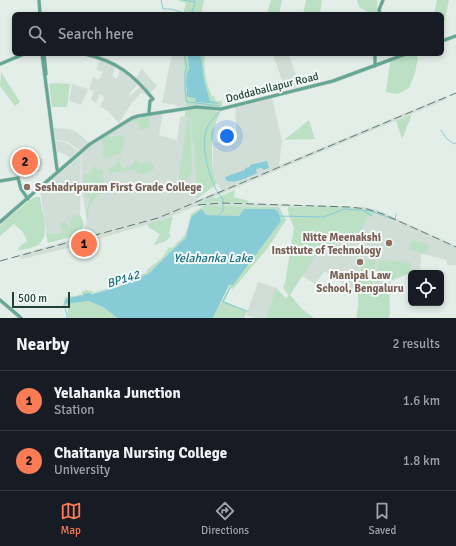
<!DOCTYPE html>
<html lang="en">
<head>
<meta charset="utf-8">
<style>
  :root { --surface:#171b24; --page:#20242c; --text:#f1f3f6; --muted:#9ea1a6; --line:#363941; --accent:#fb7b54 }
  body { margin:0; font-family:Signika,sans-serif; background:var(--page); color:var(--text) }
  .controls { position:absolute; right:12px; bottom:12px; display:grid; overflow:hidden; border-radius:6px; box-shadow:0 2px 6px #0003 }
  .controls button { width:36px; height:36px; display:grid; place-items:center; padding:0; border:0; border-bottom:1px solid var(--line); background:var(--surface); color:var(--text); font:20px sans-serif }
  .scale { position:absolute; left:12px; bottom:10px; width:58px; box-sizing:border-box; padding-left:4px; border:2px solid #214138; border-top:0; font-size:11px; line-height:14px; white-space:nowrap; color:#214138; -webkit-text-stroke:3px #f4faf7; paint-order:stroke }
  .you { position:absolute; left:227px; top:136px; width:14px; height:14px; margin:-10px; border:3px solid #fff; border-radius:50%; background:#1a73e8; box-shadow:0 0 0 6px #1a73e833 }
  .badge { display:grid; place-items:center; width:26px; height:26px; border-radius:50%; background:var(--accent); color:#111; font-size:13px; font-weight:700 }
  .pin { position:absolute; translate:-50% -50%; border:2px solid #fff; box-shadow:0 1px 4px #0006 }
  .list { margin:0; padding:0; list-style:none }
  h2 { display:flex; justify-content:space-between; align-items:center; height:52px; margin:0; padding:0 16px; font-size:17px }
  h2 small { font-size:13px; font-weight:400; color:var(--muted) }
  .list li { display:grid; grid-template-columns:26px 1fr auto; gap:12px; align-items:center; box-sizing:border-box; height:60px; padding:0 16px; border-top:1px solid var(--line) }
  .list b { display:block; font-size:15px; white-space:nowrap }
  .list p { margin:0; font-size:13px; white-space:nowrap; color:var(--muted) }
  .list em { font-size:13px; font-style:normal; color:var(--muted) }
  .icon { flex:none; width:22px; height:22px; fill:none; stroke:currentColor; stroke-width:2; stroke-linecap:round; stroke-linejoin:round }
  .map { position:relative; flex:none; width:456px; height:318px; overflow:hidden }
  .search { position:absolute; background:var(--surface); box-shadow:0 2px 6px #0003; left:12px; right:12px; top:12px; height:44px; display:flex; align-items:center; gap:10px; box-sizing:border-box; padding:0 14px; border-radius:6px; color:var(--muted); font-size:15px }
  .sheet { height:172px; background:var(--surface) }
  nav { display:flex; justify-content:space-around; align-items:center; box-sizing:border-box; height:56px; border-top:1px solid var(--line); background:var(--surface); font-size:11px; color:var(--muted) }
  nav a { display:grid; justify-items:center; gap:2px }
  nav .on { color:var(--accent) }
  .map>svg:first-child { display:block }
</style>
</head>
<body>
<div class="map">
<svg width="456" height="318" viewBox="0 0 456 318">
  <rect width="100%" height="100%" fill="#e3eee9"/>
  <path fill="#d1ded8" d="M172,54H184V87L186,106L177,107V105L162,103Z
    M273,54H289L300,87L285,89Z
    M100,59L116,66L112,76L117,79L120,69L139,83L129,94L130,96L141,86L153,100H150V98L145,94L141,93L131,104L119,123L109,112L100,106L105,97L100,94L96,103L91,100L94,91L89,89L93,77L99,80L103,72L96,69Z
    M142,69L157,86L150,93L136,78Z
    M72,84L88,89L81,105L69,101Z
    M446,96L447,99L197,204L208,202L364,207L378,210L456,246V265H447V260L421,254L420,271L411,273L391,281L390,284L372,287L359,275L358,294L325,271L315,284L302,276L345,210L376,213L367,210L351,208L205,205L194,207L159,221L61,250H60L22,259L18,255L83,236L81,234L87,222L81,184L82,153L96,142L99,141L104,136L105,149L121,138L122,135L108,137V133L133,118L163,113L159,135L177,140L180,119H181L182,117L191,118L192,140L194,146L196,185H199V194L195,201L221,190L213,173V142L231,144L232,135H237L235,106L272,97L282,141L279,165H280Z
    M54,128L69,129L77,132L89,143L79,150L68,142L56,140Z
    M56,141L67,143L78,151L70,158L65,154L57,152Z
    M33,154L43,160L41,171L30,174V164Z
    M81,155L80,216L84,225L79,233L74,236L48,243L40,190Z
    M258,282L276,288L266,318H253L246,315Z"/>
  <path fill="#bbe0c4" d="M179,0H204L201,14H183L186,3L179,1Z
    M271,0H282L279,14H267Z
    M306,0H322L320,14H303Z
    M357,0H377V14H369L368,12L359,7Z
    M437,0H449L442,32V14H434Z
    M184,54H186L189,65V69L187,72L186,90L196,98V102L218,104L210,101L204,79L201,54H205C203,67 206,84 212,96H214L216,101H222V106L218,107L196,105L186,106L184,87Z
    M409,54L418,57L415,73L409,88L398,94L386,92L390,62Z
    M1,72L20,102L15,106L0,86Z
    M57,83L70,84L67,107H52L49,84Z
    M202,108L220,112V114C212,123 210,162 214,174C214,177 216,180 218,183L194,201L199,194V185H196L194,146L192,140L191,118L182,117L181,119H180V117L185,116V109Z
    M412,114L402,139L396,121Z
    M149,115L150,124L148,128L139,130L140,128L138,122L134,121L128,123L126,122L133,118Z
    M187,120L190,121L192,170L191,175L186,179L185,183L180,186L178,183Z
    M309,120L315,139L284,140Z
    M108,133L109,137L122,135V138L125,137L120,154L105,158L102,156L104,149L102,141L104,136Z
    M121,157L122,159L119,161L122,168L132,165L136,159L138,160L140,164L146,162L154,164V169L144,174H139L134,169L113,173L109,172L108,170L110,168L116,165L118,159Z
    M96,165L98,171L102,167L104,181L100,184L101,188H105V189L92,202L89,209L87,220L86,211L90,199L85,194L88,189L91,195H92L93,189L97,185L92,184L90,179L87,187L85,185L83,187V175L88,174Z
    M235,190L234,197L249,201L248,203L208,202L197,204L213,197L216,198Z
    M34,197H40C41,211 53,237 36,246C32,248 25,249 21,250H18L19,247L27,241L23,232L14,224L0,236V226L2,223Z
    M205,205L279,207L286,220L267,249L233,289L230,288L224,301L247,311L244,318H213L230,285L245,209L239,216L206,215L202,209C198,212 193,215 191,218C189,221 186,235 186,238L182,241L148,274L132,280L118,287L92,293L83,297C76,293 70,299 64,304L89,301L103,307L117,318H68V306H63L65,297L82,295V291L87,290L94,292L121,285L132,278L146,273L148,269L162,258L169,247L172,248L185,235L191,214Z
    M288,207C315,208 349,204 375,212L371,217L368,216L359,235L329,245L323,255H316L290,295L302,309L314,318H266L276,288L286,298L289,295L283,288L285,283L294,228C292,222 287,213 288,207Z
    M76,215H80L84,225L79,233L74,236L48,243L46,233L53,234L65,233L60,228V222L67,223L69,230L71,219Z
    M173,216L169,233L171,236L166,241L154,245L160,234L148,227V224Z
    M413,240L426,243L429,246L428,250L424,253L411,250L409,244Z
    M365,259L376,261L372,287L389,284L390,312L389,318H358L356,317L358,307L359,275Z
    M379,260L391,262V260L411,263L409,273L392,280V279L375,283Z"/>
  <path fill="#87cbd7" d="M187,54H201L204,79L210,101L218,103V104L195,102L196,98L187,97L186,82L187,72L189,69V65Z
    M267,161L269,168L263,170L262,168L256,169L257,173C248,177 234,185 226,180L225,177L245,170V168L250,167V165Z
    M202,209L206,215L239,216L244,209H274L278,211L281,221L233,285H229L213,318H117L103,307L89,301L64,304L66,299L81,295L83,297V294L90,293L92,294L118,287L132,280L148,274L182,241L186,238C186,235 190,221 191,218C193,215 199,211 202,209Z"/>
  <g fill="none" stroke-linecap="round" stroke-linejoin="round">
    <path stroke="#87cbd7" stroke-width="1" d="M161,0L163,9H171L187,14
      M183,0L194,2
      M191,14L195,3L194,0
      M184,54L187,67L185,72V90L186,101L187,102L220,106
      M441,130L446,138L454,144L456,143
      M364,211L372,216
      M218,216L223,211V199C210,186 201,149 206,131C208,123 216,116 221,110
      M278,216L324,217L344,209L371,211L395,220L396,214
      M230,288L223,302L247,311
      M65,309L67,314V318"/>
    <defs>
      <path id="major" d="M39,0L40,14
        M380,14L379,10L383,0
        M442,41L456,36
        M42,54L57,169L58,171
        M44,54L46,74
        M85,54C116,61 134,75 153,99L150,101L149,112
        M375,54V66
        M0,64L24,54
        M0,181L18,178L21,189L28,199
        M0,222L90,144L132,118L138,116L196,107L221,109L333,81L406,54
        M0,300L21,318"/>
    </defs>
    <use href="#major" stroke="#c1cac7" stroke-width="4"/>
    <use href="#major" stroke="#64a795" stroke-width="3"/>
    <path stroke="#5c7c73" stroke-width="1" stroke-dasharray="8 4" stroke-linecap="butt" d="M198,205L222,203L349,207L367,209L383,214L456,247
      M0,261L158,218L456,93"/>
  </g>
  <g fill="#8d6e63" stroke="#f4faf7" stroke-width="1.5">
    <circle cx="27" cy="187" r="4"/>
    <circle cx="389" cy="243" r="4"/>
    <circle cx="360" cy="262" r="4"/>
  </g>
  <g text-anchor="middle" stroke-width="4" stroke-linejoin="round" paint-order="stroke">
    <g font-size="11" fill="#214138" stroke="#f4faf7">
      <text transform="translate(272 87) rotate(-14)" y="4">Doddaballapur Road</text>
    </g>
    <g font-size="11" font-weight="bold" fill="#785e54" stroke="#f4faf7" text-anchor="start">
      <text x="35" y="191">Seshadripuram First Grade College</text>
      <text x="381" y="241" text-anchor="end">Nitte Meenakshi<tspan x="381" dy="13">Institute of Technology</tspan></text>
      <text x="360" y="279" text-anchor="middle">Manipal Law<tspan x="360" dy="13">School, Bengaluru</tspan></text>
    </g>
    <g font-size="12" font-style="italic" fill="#167182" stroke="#f4faf7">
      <text x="213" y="262">Yelahanka Lake</text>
      <text transform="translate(123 279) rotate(-17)" y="4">BP142</text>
    </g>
  </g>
</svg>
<div class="controls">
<button><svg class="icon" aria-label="locate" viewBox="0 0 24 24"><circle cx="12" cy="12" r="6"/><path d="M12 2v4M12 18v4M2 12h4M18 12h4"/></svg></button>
</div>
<div class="scale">500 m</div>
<div class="you"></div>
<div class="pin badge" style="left:84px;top:244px">1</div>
<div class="pin badge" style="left:25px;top:162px">2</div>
<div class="search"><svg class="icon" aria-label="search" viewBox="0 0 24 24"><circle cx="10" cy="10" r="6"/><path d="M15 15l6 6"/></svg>Search here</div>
</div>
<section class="sheet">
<h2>Nearby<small>2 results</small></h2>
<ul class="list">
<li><span class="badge">1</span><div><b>Yelahanka Junction</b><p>Station</p></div><em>1.6 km</em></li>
<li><span class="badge">2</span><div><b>Chaitanya Nursing College</b><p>University</p></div><em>1.8 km</em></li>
</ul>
</section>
<nav>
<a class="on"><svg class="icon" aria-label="map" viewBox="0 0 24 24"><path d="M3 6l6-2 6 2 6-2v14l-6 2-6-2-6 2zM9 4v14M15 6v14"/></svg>Map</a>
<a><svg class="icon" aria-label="directions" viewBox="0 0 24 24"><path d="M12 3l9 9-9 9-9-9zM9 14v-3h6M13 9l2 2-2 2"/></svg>Directions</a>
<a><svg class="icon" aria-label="saved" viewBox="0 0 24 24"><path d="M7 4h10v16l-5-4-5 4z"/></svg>Saved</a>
</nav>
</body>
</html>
